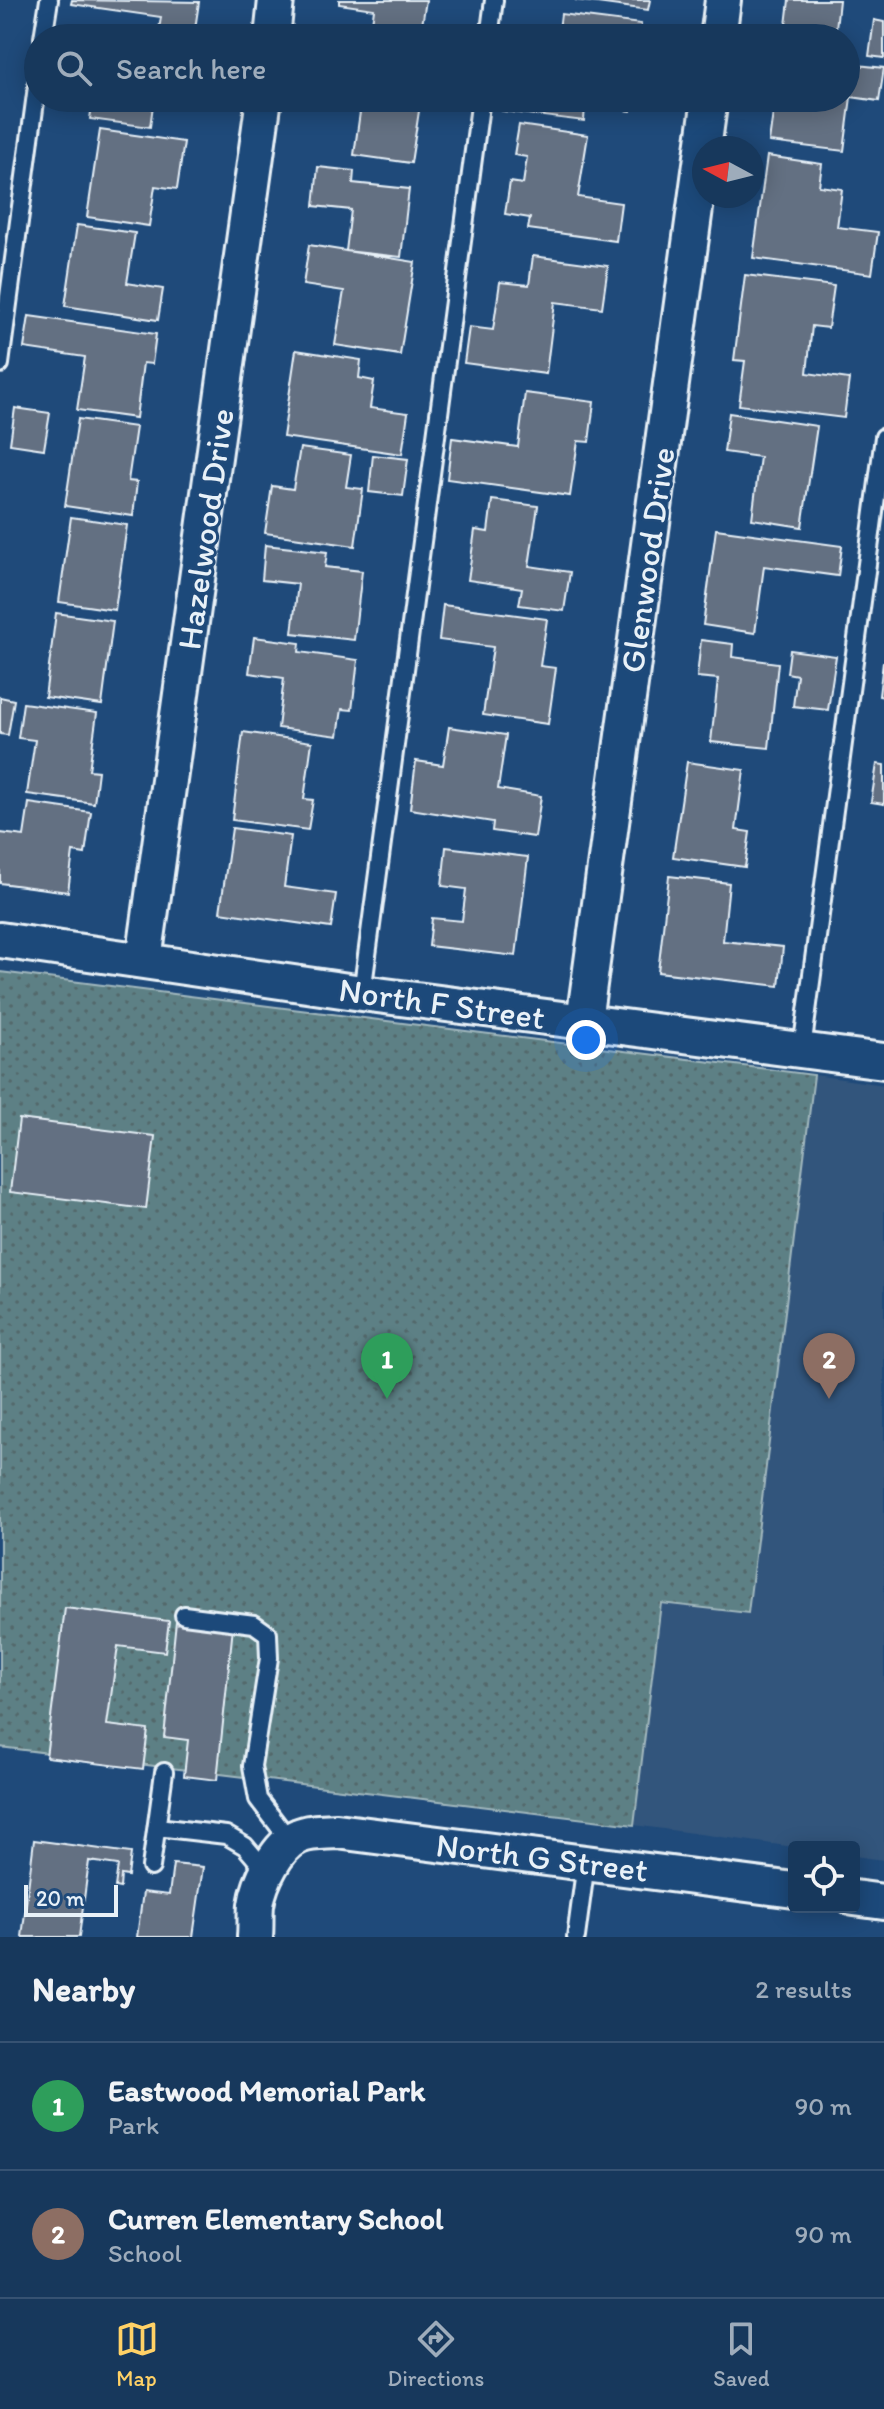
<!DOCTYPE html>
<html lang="en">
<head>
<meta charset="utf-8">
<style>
  :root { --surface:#17385c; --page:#244365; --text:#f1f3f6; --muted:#9eacbb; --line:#365272; --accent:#ffd166 }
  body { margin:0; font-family:Itim,sans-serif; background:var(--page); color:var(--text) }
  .controls { position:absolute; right:24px; bottom:24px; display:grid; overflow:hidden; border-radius:8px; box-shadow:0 4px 20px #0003 }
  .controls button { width:72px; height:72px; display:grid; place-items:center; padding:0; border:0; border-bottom:2px solid var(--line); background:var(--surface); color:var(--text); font:40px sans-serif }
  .compass { position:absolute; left:692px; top:136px; width:72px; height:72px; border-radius:50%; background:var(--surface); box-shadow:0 4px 20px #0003; rotate:277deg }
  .scale { position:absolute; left:24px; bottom:20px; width:94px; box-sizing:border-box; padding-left:8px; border:4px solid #e8f1f8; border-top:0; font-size:22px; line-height:28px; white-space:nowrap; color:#e8f1f8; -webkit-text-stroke:6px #1f4a7a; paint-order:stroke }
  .you { position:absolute; left:586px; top:1040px; width:28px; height:28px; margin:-20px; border:6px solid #fff; border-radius:50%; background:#1a73e8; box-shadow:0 0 0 12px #1a73e833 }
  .badge { display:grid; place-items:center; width:52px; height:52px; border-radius:50%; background:var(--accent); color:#fff; font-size:26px; font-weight:700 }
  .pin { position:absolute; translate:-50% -66px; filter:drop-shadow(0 2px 4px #0008) }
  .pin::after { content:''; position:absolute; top:42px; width:28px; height:24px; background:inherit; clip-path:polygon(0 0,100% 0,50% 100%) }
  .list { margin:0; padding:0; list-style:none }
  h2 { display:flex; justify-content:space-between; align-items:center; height:104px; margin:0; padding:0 32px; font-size:34px }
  h2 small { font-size:26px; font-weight:400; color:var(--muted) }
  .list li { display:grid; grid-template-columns:52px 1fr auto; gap:24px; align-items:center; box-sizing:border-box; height:128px; padding:0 32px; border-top:2px solid var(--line) }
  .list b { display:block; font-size:30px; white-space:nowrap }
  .list p { margin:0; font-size:26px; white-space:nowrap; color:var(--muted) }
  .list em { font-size:26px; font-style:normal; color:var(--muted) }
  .icon { flex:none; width:44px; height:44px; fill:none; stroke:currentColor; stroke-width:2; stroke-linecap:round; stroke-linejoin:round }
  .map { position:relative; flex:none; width:884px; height:1937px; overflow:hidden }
  .search { position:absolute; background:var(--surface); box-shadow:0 4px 20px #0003; left:24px; right:24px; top:24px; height:88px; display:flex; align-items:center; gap:20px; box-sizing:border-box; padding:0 28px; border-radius:44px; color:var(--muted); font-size:30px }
  .sheet { height:360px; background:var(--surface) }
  nav { display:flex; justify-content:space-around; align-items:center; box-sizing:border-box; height:112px; border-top:2px solid var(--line); background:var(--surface); font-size:22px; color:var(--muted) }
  nav a { display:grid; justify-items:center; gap:4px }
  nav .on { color:var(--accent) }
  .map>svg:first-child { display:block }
</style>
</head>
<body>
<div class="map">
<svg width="884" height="1937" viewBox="0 0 884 1937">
  <defs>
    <pattern id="grass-dots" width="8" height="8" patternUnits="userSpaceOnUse" patternTransform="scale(2)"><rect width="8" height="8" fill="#5d8085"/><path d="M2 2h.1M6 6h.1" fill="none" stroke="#53676a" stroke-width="1.8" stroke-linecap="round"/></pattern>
  </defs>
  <rect width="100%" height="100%" fill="#1f4a7a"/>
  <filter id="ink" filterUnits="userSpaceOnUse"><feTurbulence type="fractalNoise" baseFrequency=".0125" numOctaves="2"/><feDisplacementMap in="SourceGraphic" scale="16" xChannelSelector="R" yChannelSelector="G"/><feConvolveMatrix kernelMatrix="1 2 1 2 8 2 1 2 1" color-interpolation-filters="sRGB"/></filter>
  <g filter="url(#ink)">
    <path fill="#33557c" d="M814,1075L884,1085V1860L854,1856V1847H794L634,1825L661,1602L747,1613Z"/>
    <path fill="url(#grass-dots)" stroke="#a2b8be" stroke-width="2" d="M0,972L814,1075L748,1613L661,1603L634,1825L0,1747Z"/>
    <path fill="#636f82" stroke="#e8f1f8" stroke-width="2" d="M72,0L199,2L194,36L159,30L161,17L71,4Z
      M339,0H426L420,38H370L374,9L339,4Z
      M575,0H650L648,10Z
      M789,0H839L835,38L785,34Z
      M561,14L641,24L640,38H558Z
      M874,20L884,22V58L869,56Z
      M848,64L884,68L879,101L851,97L844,151L769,142L775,98H846Z
      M93,98H154L150,127L90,119Z
      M328,98H421L411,163L354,155L361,105L328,101Z
      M504,98H633L631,111L585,105L584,121L502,111Z
      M519,125L588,135L578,197L621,203L616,241L528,229L530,218L505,214L510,182L523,184L527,157L514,155Z
      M100,130L184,142L177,189L155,186L149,226L87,217Z
      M767,156L822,164L819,186L842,189L837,227L878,232L872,274L753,258Z
      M318,167L354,171L353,183L409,189L401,257L346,251L351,210L314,206Z
      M77,225L135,233L127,283L163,289L158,320L65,306Z
      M309,245L415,262L400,355L335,345L344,291L303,285Z
      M533,256L608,266L602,308L555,302L546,374L464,363L469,327L493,330L500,282L529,285Z
      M745,275L834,286L828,328L812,326L807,373L849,379L844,418L739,405L745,361L734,360Z
      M29,316L156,334L152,364L143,363L136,418L77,410L85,357L24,348Z
      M296,350L361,360L359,378L374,381L370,408L408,413L402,454L283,437Z
      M525,393L594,402L589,442L578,441L570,496L447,479L452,438L518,447Z
      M15,408L50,413L44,449L10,444Z
      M729,413L817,426L802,527L752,519L760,457L724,452Z
      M78,419L136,427L128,481L137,482L133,516L65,506Z
      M300,448L351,455L346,487L363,489L355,546L265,533L272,486L293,489Z
      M373,455L408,459L403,496L369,492Z
      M492,500L538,506L529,566L570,572L564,611L519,605L522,588L468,580L475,530L488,532Z
      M71,517L127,525L115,610L59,602Z
      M716,529L842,546L838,576L764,566L755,633L703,625Z
      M265,545L327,552L325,567L362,571L354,640L292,633L298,584L262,580Z
      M443,605L547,619L540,666L556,668L548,724L483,715L493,647L439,640Z
      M56,613L113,621L102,705L45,697Z
      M254,637L300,643L299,652L358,660L352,710L342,709L338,736L278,728L284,678L249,673Z
      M701,640L733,644L732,657L778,663L769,748L711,742L718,679L697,677Z
      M790,650L836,656L828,710L793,706L797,675L787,673Z
      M883,662H884V697L879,696Z
      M0,697L14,700L8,735L0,734Z
      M23,703L97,713L89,770L98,771L94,803L27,794L35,740L18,738Z
      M449,727L506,735L498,789L541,796L535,837L492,831L493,822L410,809L416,761L443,765Z
      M243,732L312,742L304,799L313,800L308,830L232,820Z
      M687,762L744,770L736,830L750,832L745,867L673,857Z
      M877,764L884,765V804L871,802Z
      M29,803L91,812L85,854L73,852L68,892L0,883V833L24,836Z
      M232,828L291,836L284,887L336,894L331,928L220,912Z
      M446,847L528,857L516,956L429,946L432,918L462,921L466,889L442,886Z
      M669,876L729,883L723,941L783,947L779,986L658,972Z
      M19,1119L155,1136L146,1209L10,1192Z
      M65,1608L169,1621L165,1652L118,1646L107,1725L148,1730L143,1769L46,1757Z
      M176,1621L233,1627L217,1780L184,1776L188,1740L164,1737Z
      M34,1840L131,1853L128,1876L121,1875L120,1888L115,1887L118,1865L89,1861L79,1937H22Z
      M173,1864L203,1867L193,1937H137L143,1892L169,1895Z"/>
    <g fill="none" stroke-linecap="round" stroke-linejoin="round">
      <defs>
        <path id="lane" d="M43,38L49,0
          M489,38L494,0
          M0,364L38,79
          M362,993L481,98
          M802,1049L884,437
          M184,1615L254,1624L268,1634L269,1658L252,1766L258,1799L290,1841
          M157,1827L226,1835L245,1846L267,1872
          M151,1867L164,1772
          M576,1937L586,1863"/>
        <path id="street" d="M272,38L276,0
          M718,38L723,0
          M0,940L362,993L884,1061
          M144,960L264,98
          M584,1021L710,98
          M854,1898L884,1902
          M255,1937C256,1926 255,1915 256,1905C259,1883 277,1845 299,1836C310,1831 325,1832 337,1831L794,1890"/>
      </defs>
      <use href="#lane" stroke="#e8f1f8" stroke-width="22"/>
      <use href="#street" stroke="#e8f1f8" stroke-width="40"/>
      <use href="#lane" stroke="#1f4a7a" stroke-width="16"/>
      <use href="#street" stroke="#1f4a7a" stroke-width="34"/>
    </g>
  </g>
  <g text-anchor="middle" stroke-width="6" stroke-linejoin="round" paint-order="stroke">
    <g font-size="34" fill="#e8f1f8" stroke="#1f4a7a">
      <text transform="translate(205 529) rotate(-82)" y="12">Hazelwood Drive</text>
      <text transform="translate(647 560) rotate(-82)" y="12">Glenwood Drive</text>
      <text transform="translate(442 1003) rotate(8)" y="12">North F Street</text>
      <text transform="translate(542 1857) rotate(7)" y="12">North G Street</text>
    </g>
  </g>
</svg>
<div class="controls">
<button><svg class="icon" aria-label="locate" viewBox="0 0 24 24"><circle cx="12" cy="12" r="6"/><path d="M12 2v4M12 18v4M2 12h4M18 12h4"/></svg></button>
</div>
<svg class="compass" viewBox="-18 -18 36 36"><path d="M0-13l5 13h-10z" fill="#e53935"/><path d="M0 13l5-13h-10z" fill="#9eacbb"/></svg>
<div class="scale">20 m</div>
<div class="you"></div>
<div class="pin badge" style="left:387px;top:1399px;background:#2e9e5b">1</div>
<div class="pin badge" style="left:829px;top:1399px;background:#8d6e63">2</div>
<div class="search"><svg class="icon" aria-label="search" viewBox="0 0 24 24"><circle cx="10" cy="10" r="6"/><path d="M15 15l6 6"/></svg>Search here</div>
</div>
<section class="sheet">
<h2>Nearby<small>2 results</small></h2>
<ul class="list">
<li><span class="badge" style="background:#2e9e5b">1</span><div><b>Eastwood Memorial Park</b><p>Park</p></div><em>90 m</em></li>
<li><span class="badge" style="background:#8d6e63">2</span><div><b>Curren Elementary School</b><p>School</p></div><em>90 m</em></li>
</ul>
</section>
<nav>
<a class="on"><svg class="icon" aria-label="map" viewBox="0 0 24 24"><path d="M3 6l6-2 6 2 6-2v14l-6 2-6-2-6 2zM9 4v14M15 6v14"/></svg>Map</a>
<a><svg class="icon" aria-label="directions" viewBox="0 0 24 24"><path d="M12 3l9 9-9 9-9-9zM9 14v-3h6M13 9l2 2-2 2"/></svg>Directions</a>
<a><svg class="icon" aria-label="saved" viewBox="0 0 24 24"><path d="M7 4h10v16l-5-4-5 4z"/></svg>Saved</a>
</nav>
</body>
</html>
